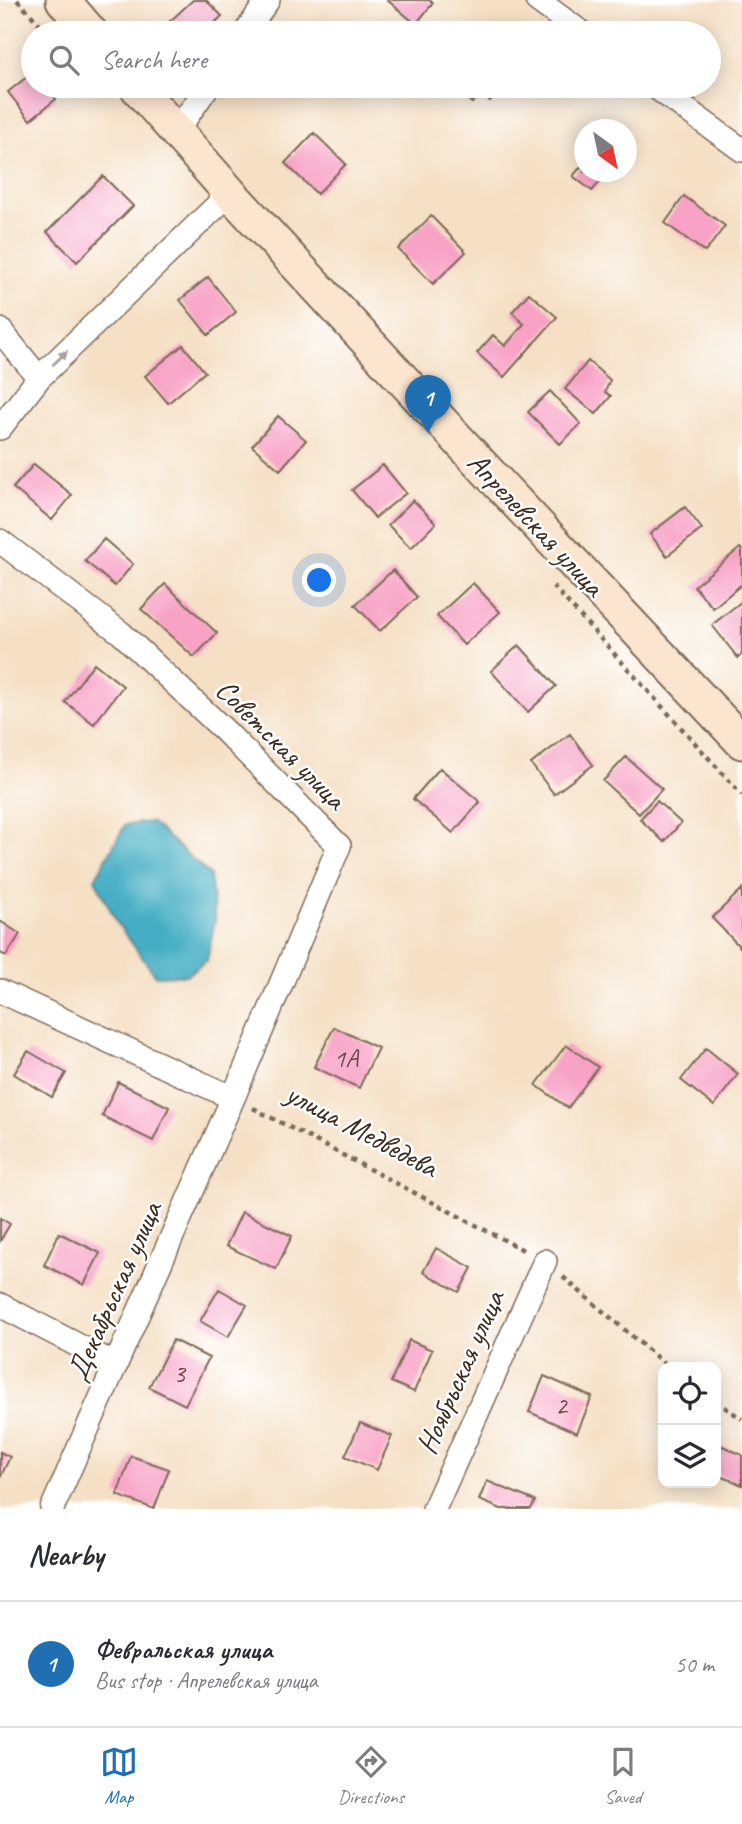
<!DOCTYPE html>
<html lang="en">
<head>
<meta charset="utf-8">
<style>
  :root { --surface:#fff; --page:#f7f7f7; --text:#2b2b33; --muted:#7c7c81; --line:#e1e1e2; --accent:#1f6fb2 }
  body { margin:0; font-family:Caveat,sans-serif; background:var(--page); color:var(--text) }
  .controls { position:absolute; right:21px; bottom:21px; display:grid; overflow:hidden; border-radius:14px; box-shadow:0 4px 18px #0003 }
  .controls button { width:63px; height:63px; display:grid; place-items:center; padding:0; border:0; border-bottom:2px solid var(--line); background:var(--surface); color:var(--text); font:35px sans-serif }
  .compass { position:absolute; left:574px; top:119px; width:63px; height:63px; border-radius:50%; background:var(--surface); box-shadow:0 4px 18px #0003; rotate:147deg }
  .you { position:absolute; left:320px; top:581px; width:24px; height:24px; margin:-18px; border:5px solid #fff; border-radius:50%; background:#1a73e8; box-shadow:0 0 0 10px #1a73e833 }
  .badge { display:grid; place-items:center; width:46px; height:46px; border-radius:50%; background:var(--accent); color:#fff; font-size:23px; font-weight:700 }
  .pin { position:absolute; translate:-50% -58px; filter:drop-shadow(0 2px 4px #0008) }
  .pin::after { content:''; position:absolute; top:37px; width:24px; height:21px; background:inherit; clip-path:polygon(0 0,100% 0,50% 100%) }
  .list { margin:0; padding:0; list-style:none }
  h2 { display:flex; justify-content:space-between; align-items:center; height:91px; margin:0; padding:0 28px; font-size:30px }
  h2 small { font-size:23px; font-weight:400; color:var(--muted) }
  .list li { display:grid; grid-template-columns:46px 1fr auto; gap:21px; align-items:center; box-sizing:border-box; height:126px; padding:0 28px; border-top:2px solid var(--line) }
  .list b { display:block; font-size:26px; white-space:nowrap }
  .list p { margin:0; font-size:23px; white-space:nowrap; color:var(--muted) }
  .list em { font-size:23px; font-style:normal; color:var(--muted) }
  .icon { flex:none; width:38px; height:38px; fill:none; stroke:currentColor; stroke-width:2; stroke-linecap:round; stroke-linejoin:round }
  .map { position:relative; flex:none; width:742px; height:1509px; overflow:hidden }
  .search { position:absolute; background:var(--surface); box-shadow:0 4px 18px #0003; left:21px; right:21px; top:21px; height:77px; display:flex; align-items:center; gap:18px; box-sizing:border-box; padding:0 24px; border-radius:38px; color:var(--muted); font-size:26px }
  .sheet { height:217px; background:var(--surface) }
  nav { display:flex; justify-content:space-around; align-items:center; box-sizing:border-box; height:98px; border-top:2px solid var(--line); background:var(--surface); font-size:19px; color:var(--muted) }
  nav a { display:grid; justify-items:center; gap:4px }
  nav .on { color:var(--accent) }
  .map>svg:first-child { display:block }
</style>
</head>
<body>
<div class="map">
<svg width="742" height="1509" viewBox="0 0 742 1509">
  <rect width="100%" height="100%" fill="#fff"/>
  <filter id="ink" filterUnits="userSpaceOnUse"><feTurbulence type="fractalNoise" baseFrequency=".0143" numOctaves="2"/><feDisplacementMap in="SourceGraphic" scale="14" xChannelSelector="R" yChannelSelector="G"/><feConvolveMatrix kernelMatrix="1 2 1 2 8 2 1 2 1" color-interpolation-filters="sRGB"/></filter>
  <filter id="wash" filterUnits="userSpaceOnUse"><feTurbulence type="fractalNoise" baseFrequency=".00686" numOctaves="4" result="noise"/><feDisplacementMap in="SourceGraphic" scale="28" xChannelSelector="R" yChannelSelector="G"/><feGaussianBlur stdDeviation="1.57" result="paint"/><feColorMatrix in="noise" values="0 0 0 0 0 0 0 0 0 0 0 0 0 0 0 0 0 1.4 0 .05"/><feComposite in="paint" operator="in"/></filter>
  <g filter="url(#wash)">
    <rect width="100%" height="100%" fill="#f5e0c5"/>
    <path fill="#45aec4" stroke="#406c71" stroke-width="2" d="M151,822L210,875L215,921L207,960L187,975L156,976L117,923L95,879L125,825Z"/>
    <g id="blocks">
      <path fill="#f8a3c6" d="M193,0H206L222,16L204,33H178L168,23Z
        M387,0H429L433,3L416,24Z
        M33,72V86H46L56,99L30,120L8,92Z
        M451,86H521L512,97L500,88L490,101L480,93L472,103Z
        M314,133L346,164L317,194L285,163Z
        M584,163V172H609L592,191L573,176Z
        M103,176L133,206L77,262L47,232Z
        M684,196L725,226L705,252L665,223Z
        M431,216L466,252L433,284L398,249Z
        M208,277L236,312L208,335L180,300Z
        M529,293L557,317L504,377L477,353L493,335L505,346L524,324L512,312Z
        M183,345L205,372L168,403L145,376Z
        M588,361L610,380L605,392L611,396L596,414L565,389Z
        M550,391L581,424L560,444L528,412Z
        M278,416L306,440L280,470L252,446Z
        M34,464L72,495L52,520L13,488Z
        M383,465L406,493L375,518L352,490Z
        M413,500L436,523L411,548L388,525Z
        M685,507L702,529L667,556L650,534Z
        M104,539L133,564L115,586L85,561Z
        M740,548L742,550V584L713,608L694,586Z
        M393,570L417,597L380,631L355,605Z
        M473,583L500,612L464,645L437,616Z
        M165,584L217,633L194,657L141,609Z
        M742,601V654L738,658L712,625Z
        M519,645L556,686L528,712L491,671Z
        M94,663L123,686L94,724L65,702Z
        M570,734L593,765L554,794L531,764Z
        M626,757L662,789L639,814L603,781Z
        M440,768L480,802L453,833L413,799Z
        M657,801L681,823L664,842L640,819Z
        M742,889V949L712,918Z
        M0,921L20,934L6,956L0,953Z
        M334,1027L378,1048L359,1088L314,1067Z
        M566,1045L598,1067L568,1108L536,1085Z
        M706,1048L738,1074L714,1106L681,1080Z
        M28,1051L66,1073L52,1097L14,1074Z
        M118,1082L169,1107L153,1141L102,1116Z
        M242,1212L292,1236L276,1269L226,1246Z
        M0,1218L10,1224L0,1241Z
        M59,1233L100,1253L84,1285L44,1265Z
        M436,1248L472,1268L459,1292L423,1272Z
        M219,1289L247,1305L228,1337L200,1321Z
        M173,1340L209,1358L185,1405L149,1387Z
        M409,1340L432,1350L414,1392L391,1382Z
        M544,1376L592,1397L577,1433L529,1412Z
        M360,1423L392,1436L377,1470L345,1456Z
        M716,1443L742,1455V1485L716,1474Z
        M0,1452L10,1457L0,1478Z
        M131,1456L169,1469L154,1509L117,1495Z
        M487,1481L535,1501L531,1509H501L479,1500Z"/>
    </g>
  </g>
  <g filter="url(#ink)">
    <use href="#blocks" fill-opacity="0" stroke="#7c6a58" stroke-width="2"/>
    <g fill="none" stroke-linecap="round" stroke-linejoin="round">
      <defs>
        <path id="street" d="M537,0L582,33
          M245,33L268,0
          M654,86L742,150
          M176,132L208,86
          M0,330L39,378
          M0,428L39,378L230,193
          M0,541L121,633L225,731L339,846L233,1098L52,1509
          M0,991L233,1098
          M0,1305L116,1365
          M434,1509L545,1261"/>
        <path id="secondary" d="M63,0L91,33
          M136,86L230,193L502,487L742,742"/>
      </defs>
      <use href="#street" stroke="#7c6a58" stroke-width="26"/>
      <use href="#secondary" stroke="#7c6a58" stroke-width="37"/>
      <path stroke="#7c6a58" stroke-width="4.5" stroke-dasharray="5 5" stroke-linecap="butt" d="M17,0L48,33
        M98,86L109,98
        M553,586L742,795
        M253,1108L527,1252
        M563,1277L668,1367
        M716,1401L742,1419"/>
      <use href="#street" stroke="#fff" stroke-width="23"/>
      <use href="#secondary" stroke="#fbe5cf" stroke-width="33"/>
    </g>
    <defs><path id="oneway-solid" d="M-6-.8H1V-3.2L6.5 0L1 3.2V.8H-6Z" transform="scale(1.75)"/></defs>
    <use fill="#a79f9a" href="#oneway-solid" transform="translate(60 358) rotate(-44)"/>
  </g>
  <g text-anchor="middle" stroke-width="5" stroke-linejoin="round" paint-order="stroke">
    <g font-size="26" fill="#6a4848">
      <text x="346" y="1067">1А</text>
      <text x="179" y="1382">3</text>
      <text x="561" y="1414">2</text>
    </g>
    <g font-size="30" fill="#3b2a1e" stroke="#fff">
      <text transform="translate(536 524) rotate(47)" y="10">Апрелевская улица</text>
      <text transform="translate(281 744) rotate(45)" y="10">Советская улица</text>
      <text transform="translate(362 1130) rotate(28)" y="10">улица Медведева</text>
      <text transform="translate(114 1291) rotate(-66)" y="10">Декабрьская улица</text>
      <text transform="translate(460 1372) rotate(-66)" y="10">Ноябрьская улица</text>
    </g>
  </g>
</svg>
<div class="controls">
<button><svg class="icon" aria-label="locate" viewBox="0 0 24 24"><circle cx="12" cy="12" r="6"/><path d="M12 2v4M12 18v4M2 12h4M18 12h4"/></svg></button>
<button><svg class="icon" aria-label="layers" viewBox="0 0 24 24"><path d="M12 4l9 5-9 5-9-5zM3 14l9 5 9-5"/></svg></button>
</div>
<svg class="compass" viewBox="-18 -18 36 36"><path d="M0-13l5 13h-10z" fill="#e53935"/><path d="M0 13l5-13h-10z" fill="#7c7c81"/></svg>
<div class="you"></div>
<div class="pin badge" style="left:428px;top:433px">1</div>
<div class="search"><svg class="icon" aria-label="search" viewBox="0 0 24 24"><circle cx="10" cy="10" r="6"/><path d="M15 15l6 6"/></svg>Search here</div>
</div>
<section class="sheet">
<h2>Nearby<small></small></h2>
<ul class="list">
<li><span class="badge">1</span><div><b>Февральская улица</b><p>Bus stop · Апрелевская улица</p></div><em>50 m</em></li>
</ul>
</section>
<nav>
<a class="on"><svg class="icon" aria-label="map" viewBox="0 0 24 24"><path d="M3 6l6-2 6 2 6-2v14l-6 2-6-2-6 2zM9 4v14M15 6v14"/></svg>Map</a>
<a><svg class="icon" aria-label="directions" viewBox="0 0 24 24"><path d="M12 3l9 9-9 9-9-9zM9 14v-3h6M13 9l2 2-2 2"/></svg>Directions</a>
<a><svg class="icon" aria-label="saved" viewBox="0 0 24 24"><path d="M7 4h10v16l-5-4-5 4z"/></svg>Saved</a>
</nav>
</body>
</html>
